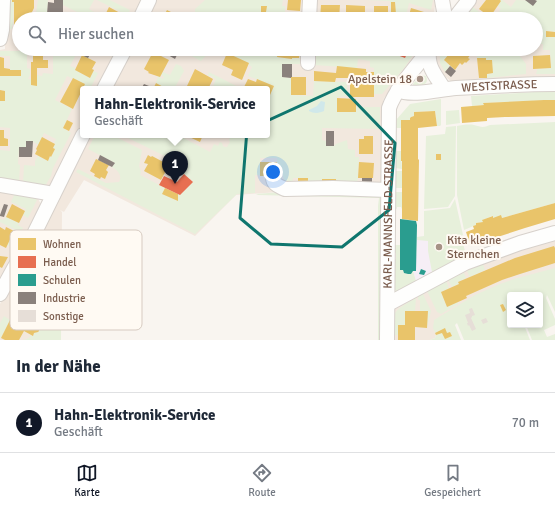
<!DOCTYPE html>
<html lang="de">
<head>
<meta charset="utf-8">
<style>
  :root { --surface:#fff; --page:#f6f6f7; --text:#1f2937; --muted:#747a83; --line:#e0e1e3; --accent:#111827 }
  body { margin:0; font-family:Signika,sans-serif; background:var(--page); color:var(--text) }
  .controls { position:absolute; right:12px; bottom:12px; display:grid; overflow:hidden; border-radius:4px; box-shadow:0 2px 6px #0003 }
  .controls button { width:36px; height:36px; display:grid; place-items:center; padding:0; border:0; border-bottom:1px solid var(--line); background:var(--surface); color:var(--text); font:20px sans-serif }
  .you { position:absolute; left:273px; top:172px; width:14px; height:14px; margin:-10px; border:3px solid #fff; border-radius:50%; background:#1a73e8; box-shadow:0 0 0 6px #1a73e833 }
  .badge { display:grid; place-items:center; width:26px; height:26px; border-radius:50%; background:var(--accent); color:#fff; font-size:13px; font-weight:700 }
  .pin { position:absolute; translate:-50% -33px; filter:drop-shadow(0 1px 2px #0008) }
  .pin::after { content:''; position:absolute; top:21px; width:14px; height:12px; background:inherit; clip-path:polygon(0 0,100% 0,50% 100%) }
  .popup { position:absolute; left:80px; top:86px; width:190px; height:52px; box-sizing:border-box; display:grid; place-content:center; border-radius:4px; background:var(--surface); filter:drop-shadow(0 1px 3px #0005); font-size:13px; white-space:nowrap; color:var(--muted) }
  .popup b { font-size:15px; color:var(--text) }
  .popup::after { content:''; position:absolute; left:50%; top:100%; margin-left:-8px; border:8px solid transparent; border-top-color:var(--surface) }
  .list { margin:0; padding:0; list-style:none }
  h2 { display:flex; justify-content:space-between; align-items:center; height:52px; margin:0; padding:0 16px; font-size:17px }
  h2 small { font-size:13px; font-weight:400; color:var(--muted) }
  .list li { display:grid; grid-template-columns:26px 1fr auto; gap:12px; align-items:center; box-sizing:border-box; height:60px; padding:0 16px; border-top:1px solid var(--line) }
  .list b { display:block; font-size:15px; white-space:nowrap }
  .list p { margin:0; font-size:13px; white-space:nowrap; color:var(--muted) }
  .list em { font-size:13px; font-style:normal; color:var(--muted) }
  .icon { flex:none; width:22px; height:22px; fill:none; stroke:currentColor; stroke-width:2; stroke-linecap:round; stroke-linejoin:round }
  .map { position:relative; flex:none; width:555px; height:340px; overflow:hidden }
  .search { position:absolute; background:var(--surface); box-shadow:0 2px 6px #0003; left:12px; right:12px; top:12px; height:44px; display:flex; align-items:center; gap:10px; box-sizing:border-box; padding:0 14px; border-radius:22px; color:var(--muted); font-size:15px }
  .sheet { height:112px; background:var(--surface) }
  nav { display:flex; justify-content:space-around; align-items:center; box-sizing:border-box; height:56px; border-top:1px solid var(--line); background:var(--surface); font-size:11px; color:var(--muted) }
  nav a { display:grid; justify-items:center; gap:2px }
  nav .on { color:var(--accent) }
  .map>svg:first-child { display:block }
</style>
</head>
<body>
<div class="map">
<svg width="555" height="340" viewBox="0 0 555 340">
  <rect width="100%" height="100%" fill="#f9f5f0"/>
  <path fill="#f2e8de" d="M5,0H144L135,19H19V49H119L99,89H83V122L77,137L54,183L48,188L0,181V50L5,49Z
    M154,0H306L305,19H144Z
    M316,0H436L434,13L432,19H313Z
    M474,0H555V79L452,82L438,71L437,67V49H536V19H459Z
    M129,49H420L407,70L384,98L383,102L382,194L293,191L236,195L195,236L84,180L64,212L60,210L62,212L61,340H0V304L87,135H267V89H109Z
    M0,189L37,197L41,204V209L0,285Z
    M555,237V274L540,295H510L435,333L436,335L435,338L430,340H390L393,309L398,306L459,271Z"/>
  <path fill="#f6eef6" d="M450,209L464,256L432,272L416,281L413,271L417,251V237L424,236V212Z"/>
  <path fill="#e7f0db" d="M6,0H12V2H14L13,25H12V29H6Z
    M38,0H48L47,14H63V19H30L31,14L36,13Z
    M63,0H94L89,9L94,12L91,19L63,5Z
    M97,0H110L130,10L125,19H120L123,13Z
    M205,0H283L282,6H285V15L304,16V18L284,16L283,19H203L205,15L200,13H195V9Z
    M365,0H433L431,10L409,3L405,19H391L390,1Z
    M500,0H502L511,7L516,0L537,1L535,0H555V32L547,31V37H555V74H536L537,71V69L551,68L550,50H543V44H536V24L538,21L532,16L530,19H493L501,9L498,6L501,1Z
    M473,7L488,19H463Z
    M53,49H79L70,66L75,68V70L90,78L93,71L98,73L90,89H83L85,84L67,76L55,100L72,109L63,128L71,133L53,168L51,176L45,186L23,183L24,165L35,166V161L38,156L48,161L50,156L51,157L55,150L53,148L55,144L54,143L56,139L44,133L39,145L32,141H26V147H19L18,164L20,165L19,182H14L11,179L0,177V150L10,151V128L0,127V101H5V91L0,90V76H9L21,70H10V56H0V51H27V68L30,69V75L28,79H31V85H37V75L42,76L43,73L53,74Z
    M180,49H303V53L277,51V57L292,59V58L303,59V64H282V77L291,78V95L313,96L314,81L347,82V96L337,97V112H356V107H380V129L322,128V140L326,141V145L334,146L336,144L347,140L348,149L355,150V157H359L358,178L357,182L336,186V179H322V186L308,184V178H293L292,186L285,184L280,166L277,163V158H260V175H255V193L237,194L195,234L76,172L78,169L106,183L119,182C123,175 117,170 112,167L115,163L88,149L95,135H112L142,150L139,166L141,172L140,175L165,188L163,194L177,201L178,194L180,195L193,181L184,174L177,162L122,135L126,136L127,135H171L170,137L177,140L178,135L210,152L214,144L218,146L220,142L222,143L223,146L225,147H227L230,142L229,140L231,135H267V95H270L274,86L248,76L252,67L249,65V63C239,59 222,48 211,52C207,54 204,58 201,61L180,50Z
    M315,49H377V52H384V49H386L405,58L409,49H414L416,50L405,67L382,94H374V68L370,67V61L358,59L357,68L314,65Z
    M440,49H453L444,60L450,66L445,72L440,63Z
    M468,49H519V55L526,64V74L487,78V74L493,73L491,60H486V58H477V56Z
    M176,64L181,66L184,71L174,89H167L156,83L158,76L163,79L164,77L161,75L163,72L170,75Z
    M209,72L242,89H212L216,79L211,76H208Z
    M421,75L426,76C430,86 420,86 413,86V84Z
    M534,92H555V100L484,103V105L472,106L471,96Z
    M441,99V125L440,126H437L435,111L414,112V116L411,117L410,118V120L401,128H396V120L410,104Z
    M459,110L460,123L446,125V111Z
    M555,122V203L502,218H493L492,216L483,220V222L476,223V225L464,230L457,195V126C462,125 469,124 474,125C481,127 483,128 490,125Z
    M456,126L455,196L448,207L424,209L426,136L445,134L446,127Z
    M395,151H401L402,169L395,168Z
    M395,171H402V188H395Z
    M293,191L382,194V340H378V206L379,198L258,195L256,194Z
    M395,192H402V209L401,207H397V209L395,208Z
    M15,193L35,197L37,200L28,218L23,215L26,209L11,202Z
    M455,199L463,235L461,236L465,251H463L464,256L432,272L428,251V241L417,240V237L424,236V211L450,208Z
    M6,217L19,223L18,225L23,228L13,248L7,245L16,230L0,222V219L4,220Z
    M394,245H400V270H403L404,273L408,274H411L413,271L416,281L397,292L394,289V259H396V253L394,252Z
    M483,264L485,270L470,277L467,271Z
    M555,268V312L547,295L546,298L555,319V325L544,330L547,337L555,334V340H532L526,325H540V295H510V325H524L530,340H464L457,323L455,325L461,340H430L435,338L436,335L433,328L434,320L475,295L500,284L514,279Z
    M464,273L466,278L458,282L459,284L452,287L448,280Z
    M446,281L449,288L441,292L447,307L458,302V304L441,314L437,312L427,291Z
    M34,287L61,301V340H24L29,338L31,335L33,336L34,333L38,332L39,329L38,326L39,323L21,314Z
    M422,294H423L431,311L427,328L428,311H420V300H418V297Z
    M416,298L415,311H405V325L398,335H393C393,329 393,323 393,318C395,308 408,303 416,298Z
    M4,316L10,320L1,338L0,337V323Z"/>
  <path fill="#d0e8ea" d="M321,101L325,102L324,111C320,113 314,114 309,111V110L317,106Z"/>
  <path fill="#e9c46a" d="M12,0H34V8L31,14L28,13V19H19V29H14V2H12Z
    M288,0H301L300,11L287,10Z
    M486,0H500L501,1L490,17L479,9Z
    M391,2H395L396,14H391Z
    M321,5H340L339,19H320Z
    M346,5L365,6V19H346Z
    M261,6H267L266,12H261Z
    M374,6H388V19H374Z
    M109,7L122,14L119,19H103Z
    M411,8L424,12L422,19H408Z
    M167,10L181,17L180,19H162Z
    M195,13H200L205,15L203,19H192Z
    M546,31L555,32V37H546Z
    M453,49H465L471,54L468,58L470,59L466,63L465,62L462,65L460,63L455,70L444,60Z
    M278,50L300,52L299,58H292V59L277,57Z
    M33,52H43V60H48V68H37V86L31,85V62H33Z
    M153,52L169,60L160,77L148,73L149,72L144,69Z
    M227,53L249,63L242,80L231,75L233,70L222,65Z
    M82,55L96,62L92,69L94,70L90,78L75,70Z
    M550,55L551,68L533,69V56Z
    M0,57L4,58V68L10,69V70H21V76H0Z
    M477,58H486V60H492L493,73L487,74V78H479Z
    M337,66L366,69V72H374V97H350V78H336L335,82L314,81V71L336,73Z
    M195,69L213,79L208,89H194L187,86Z
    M291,77H306V95H291Z
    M73,78L85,84L73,109L60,102Z
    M248,79L256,82L257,79L274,86L270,95H267V89H243Z
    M156,83L167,89H148L149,86L153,89Z
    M0,90L5,91V101H0Z
    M337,98L356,99V112H337Z
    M544,100H555V116L505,117L487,118V121L462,123L461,107L484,105L483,103Z
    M435,111L437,126L418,128V159L419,160L418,221L402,219V161H401V120H410V118L411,117L414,116V112Z
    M67,120L73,123L69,131L63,128Z
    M0,130H4V138L8,139V146H0Z
    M171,135H178L177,140L170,137Z
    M185,135H203L200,142Z
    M364,136H373V154H359V139H364Z
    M42,137L55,144L53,148L55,149L51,157L50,156L48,161L35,154L37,150L36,149Z
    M436,154H441V160H436Z
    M148,155L151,157L152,156L169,165L161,180L144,171L148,164L144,163Z
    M96,159L109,165L106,170L108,172L105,179L101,177L100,179L94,176L95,174L90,171Z
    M260,162H277V176H260Z
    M359,162L374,163L373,178H358Z
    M298,178H308V184L298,186Z
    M322,179H336V186H322Z
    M165,188L178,194V201L162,194Z
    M555,203V219L525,228L482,242L481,240L470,244L466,232L474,229L473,226L476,225V223L483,222L482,220L493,216V218L501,215L502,218Z
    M12,204L25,211L19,223L6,217Z
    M0,227L5,230L6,227L14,231L6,248L0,245Z
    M554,246L555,248V263L520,274L502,280L466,296L467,298L447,307L441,292L459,284L458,282L515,258Z
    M0,256L8,257L2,268L0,267Z
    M52,264L58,267L56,271L60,273L56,284L52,281L54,276H53L47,273Z
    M503,304L506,310L503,312L500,305Z
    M405,311H428L427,328L415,327V340H398V325H405Z
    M29,318L39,323L38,326L39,327V331L38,332L34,333L33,336L24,331L19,340H5L1,338L10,320L17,323L18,321L26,325Z
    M445,328L447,333L450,332L452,336L445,339L442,333L436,335L435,333Z"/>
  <path fill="#e76f51" d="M393,49H409L405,58L392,53Z
    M184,174L193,182L180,195L159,185L164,176L177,182Z"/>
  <path fill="#2a9d8f" d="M400,219L416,221L417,225L416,271H413L411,274H408L404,273L403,270H400Z
    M421,269L426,271L424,275L419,274Z"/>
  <path fill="#8a817c" d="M54,0H63V14H47L48,2L54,3Z
    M525,0H535L537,1L533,6Z
    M15,33H19V43H15Z
    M79,49H99L97,54L92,51L88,58L77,53Z
    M170,51L177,55L175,59L168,55Z
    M282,64H292V77H291V78L282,77Z
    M450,66L456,71L451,77L445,72Z
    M144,84L149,86L148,89H141Z
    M326,131H334V146H326Z
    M26,141H33L32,157H19V147H26Z
    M100,155L115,163L112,167L98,160Z
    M362,178H372V186H362Z
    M4,204L8,205L4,217L0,216V215Z
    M22,283L34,288L30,297L18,291Z
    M43,284L53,289L51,293L41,288Z"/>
  <path fill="#e6ded7" d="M472,308L475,315L472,316V317L471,318L476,329L472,331L469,325L468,326L467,323H468L465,315L470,313L469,309Z
    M486,318L488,322L483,324L481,320Z"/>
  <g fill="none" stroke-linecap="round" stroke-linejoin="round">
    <defs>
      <g id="minor">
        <path d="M442,0L445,17L446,19"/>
        <path d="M140,19L149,0"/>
        <path d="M309,19L310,0"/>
        <path d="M454,19L469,0"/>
        <path d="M0,39L2,30L3,0"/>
        <path d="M429,49C427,68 435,74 444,89"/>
        <path d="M308,63V49"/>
        <path d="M104,89L125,49"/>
        <path id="s1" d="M398,90C412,97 440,89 456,88C489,86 522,84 555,84"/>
        <path d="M273,177C273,185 279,186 285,189L333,188L388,190"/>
        <path d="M0,185L48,193L53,195"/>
        <path d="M0,294L13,270L34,234L83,135"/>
        <path d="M388,304L465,263L520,243L555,233"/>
        <path id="s2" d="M387,340L389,108C396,88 417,66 430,49"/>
      </g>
    </defs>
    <use href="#minor" stroke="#d7d1cb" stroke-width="16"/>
    <use href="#minor" stroke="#fefefd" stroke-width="14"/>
  </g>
  <path fill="none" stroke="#0f766e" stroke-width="3" stroke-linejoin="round" d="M341,87L395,143L389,210L342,247L271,244L240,218L247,130Z"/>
  <g fill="#a69286" stroke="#fffaf3" stroke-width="1.5">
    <circle cx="420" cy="79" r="4"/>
    <circle cx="439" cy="247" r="4"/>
  </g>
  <g text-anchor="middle" stroke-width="4" stroke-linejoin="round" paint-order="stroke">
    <g font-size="12" fill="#7a5c4d" stroke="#fffaf3" text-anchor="end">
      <text x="412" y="83">Apelstein 18</text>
      <text x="447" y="244" text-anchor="start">Kita kleine<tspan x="447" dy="14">Sternchen</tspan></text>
    </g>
    <g font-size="12" fill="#7a5c4d" stroke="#fffaf3">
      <text dy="4" stroke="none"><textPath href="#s1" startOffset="102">WESTSTRASSE</textPath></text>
      <text dy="4" stroke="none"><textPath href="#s2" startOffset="126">KARL-MANNSFELD-STRASSE</textPath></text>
    </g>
  </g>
  <rect x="10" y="230" width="132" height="100" rx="6" fill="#fffaf3" stroke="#d7cbc1" stroke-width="1"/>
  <rect x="18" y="238" width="18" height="12" fill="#e9c46a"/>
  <rect x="18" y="256" width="18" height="12" fill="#e76f51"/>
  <rect x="18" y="274" width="18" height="12" fill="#2a9d8f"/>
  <rect x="18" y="292" width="18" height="12" fill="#8a817c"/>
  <rect x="18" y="310" width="18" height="12" fill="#e6ded7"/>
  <g font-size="11" fill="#7a5c4d">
    <text x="43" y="248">Wohnen</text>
    <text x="43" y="266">Handel</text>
    <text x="43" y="284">Schulen</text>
    <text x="43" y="302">Industrie</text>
    <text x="43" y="320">Sonstige</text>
  </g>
</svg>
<div class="controls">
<button><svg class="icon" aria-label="layers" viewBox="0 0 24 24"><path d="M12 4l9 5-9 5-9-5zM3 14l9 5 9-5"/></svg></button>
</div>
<div class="you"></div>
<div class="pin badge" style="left:175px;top:184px">1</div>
<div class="popup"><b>Hahn-Elektronik-Service</b>Geschäft</div>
<div class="search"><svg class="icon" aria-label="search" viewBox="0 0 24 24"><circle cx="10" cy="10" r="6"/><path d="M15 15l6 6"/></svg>Hier suchen</div>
</div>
<section class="sheet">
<h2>In der Nähe<small></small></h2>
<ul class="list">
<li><span class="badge">1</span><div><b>Hahn-Elektronik-Service</b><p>Geschäft</p></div><em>70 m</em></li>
</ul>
</section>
<nav>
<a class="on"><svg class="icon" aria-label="map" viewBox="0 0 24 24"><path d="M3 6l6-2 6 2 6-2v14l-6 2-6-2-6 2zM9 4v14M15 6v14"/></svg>Karte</a>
<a><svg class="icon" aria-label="directions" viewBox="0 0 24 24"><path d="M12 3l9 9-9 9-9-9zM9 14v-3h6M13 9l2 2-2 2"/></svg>Route</a>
<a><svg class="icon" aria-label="saved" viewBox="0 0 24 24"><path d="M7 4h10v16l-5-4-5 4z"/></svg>Gespeichert</a>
</nav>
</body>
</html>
